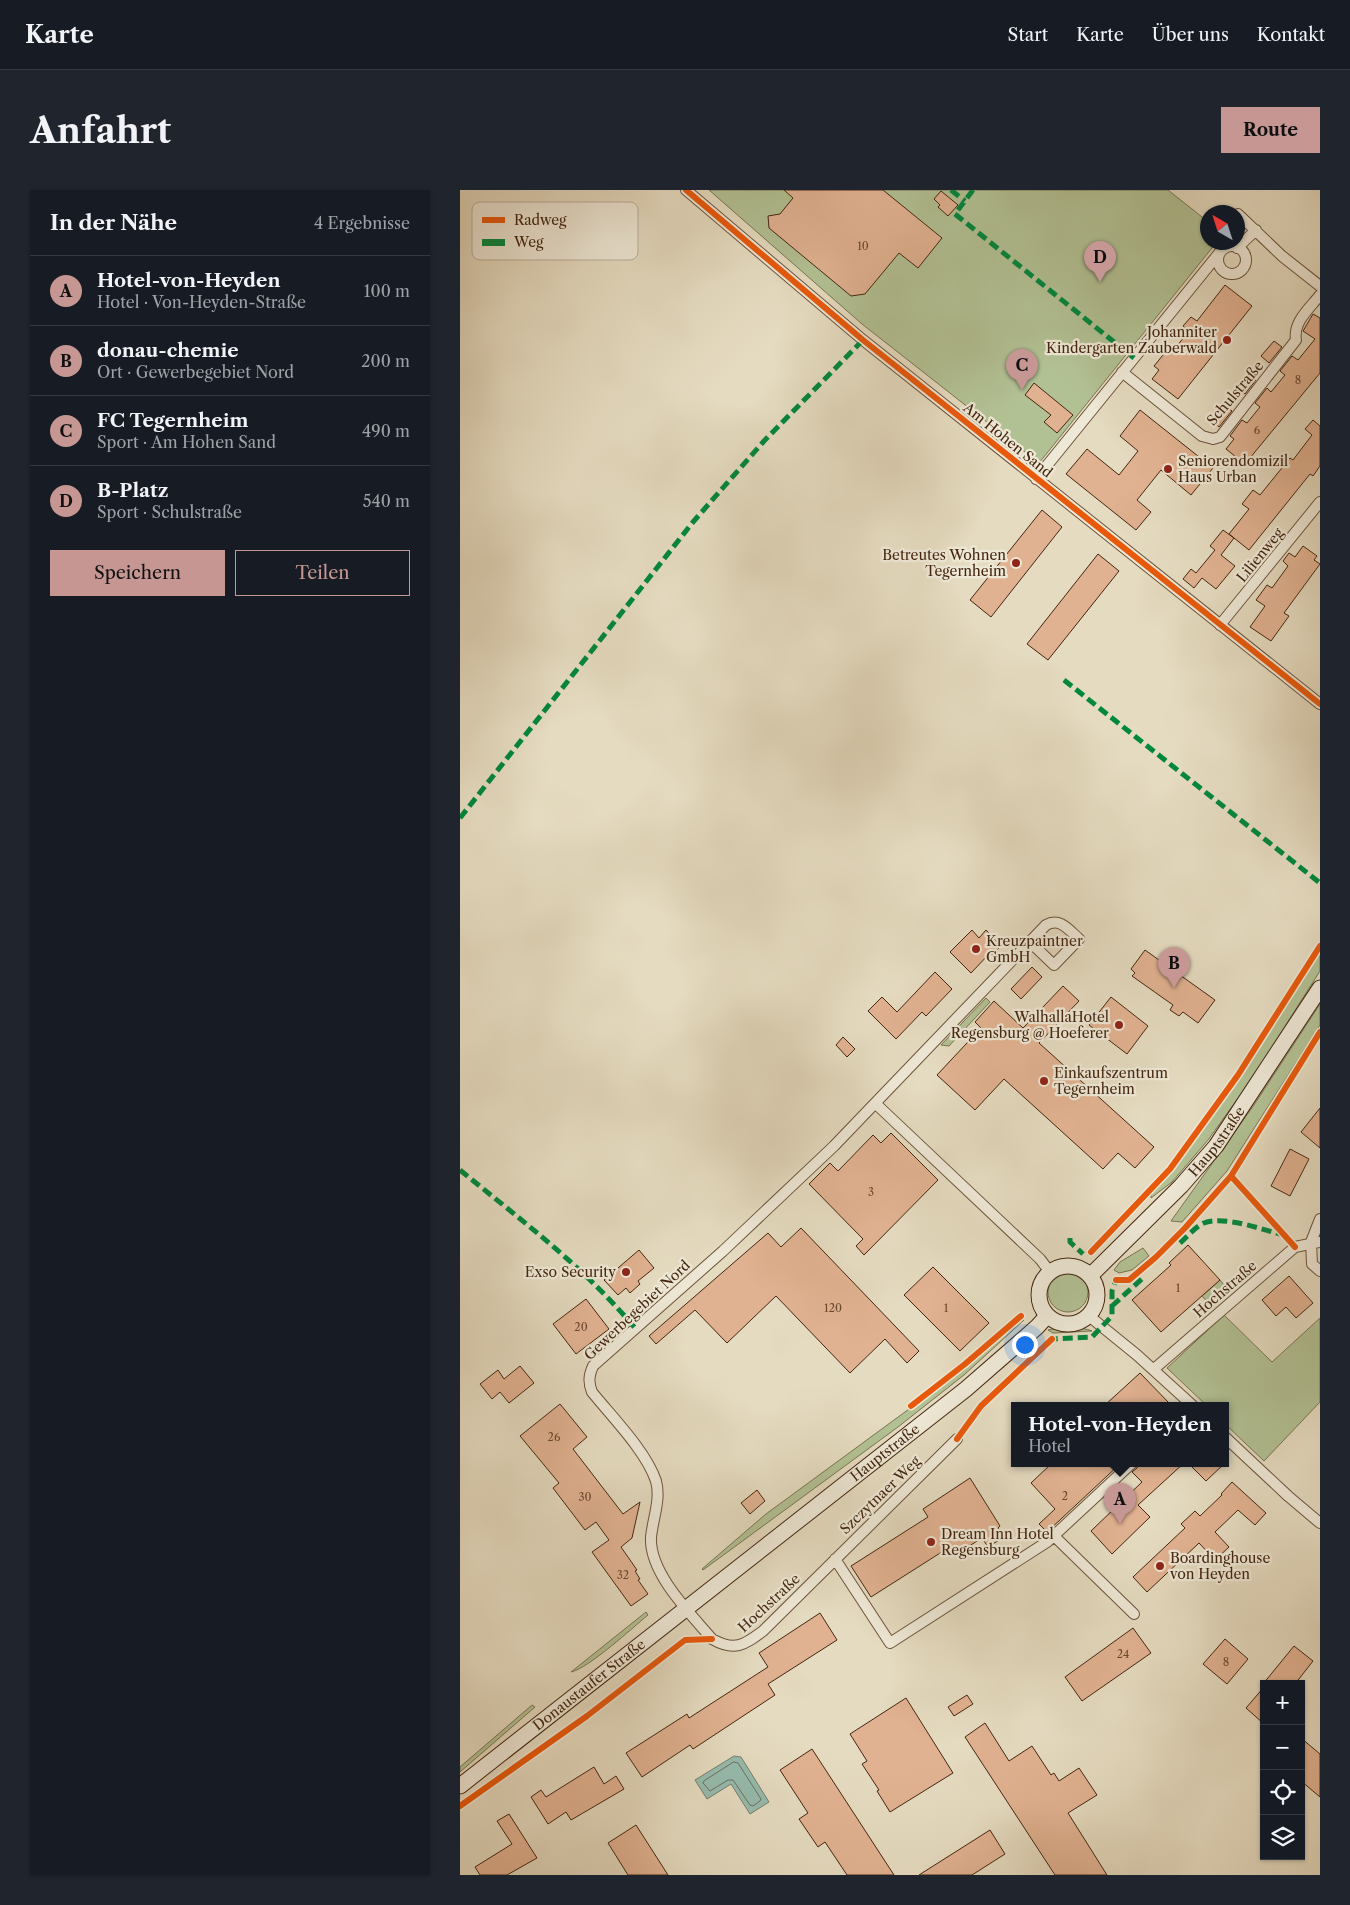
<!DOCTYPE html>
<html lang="de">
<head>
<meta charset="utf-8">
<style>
  :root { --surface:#171b24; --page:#20242c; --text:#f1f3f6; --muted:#9ea1a6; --line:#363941; --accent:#c59692 }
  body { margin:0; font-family:"Libre Caslon Text",serif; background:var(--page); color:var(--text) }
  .controls { position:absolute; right:15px; bottom:15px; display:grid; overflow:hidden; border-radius:0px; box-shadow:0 1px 4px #0004 }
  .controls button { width:45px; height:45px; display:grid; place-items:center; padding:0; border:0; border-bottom:1px solid var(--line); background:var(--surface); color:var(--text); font:25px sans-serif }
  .compass { position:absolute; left:740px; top:15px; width:45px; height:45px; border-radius:50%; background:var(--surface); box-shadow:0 1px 4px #0004; rotate:321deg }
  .you { position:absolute; left:564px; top:1154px; width:18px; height:18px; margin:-12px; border:4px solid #fff; border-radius:50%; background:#1a73e8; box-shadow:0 0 0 8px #1a73e833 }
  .badge { display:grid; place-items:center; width:32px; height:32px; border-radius:50%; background:var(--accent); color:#111; font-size:16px; font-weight:700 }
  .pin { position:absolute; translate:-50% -41px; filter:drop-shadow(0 1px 2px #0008) }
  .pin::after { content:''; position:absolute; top:26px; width:18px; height:15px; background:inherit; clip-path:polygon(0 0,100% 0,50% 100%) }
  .popup { position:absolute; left:551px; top:1212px; width:218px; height:65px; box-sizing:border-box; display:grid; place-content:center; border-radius:0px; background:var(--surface); filter:drop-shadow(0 1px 4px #0005); font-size:16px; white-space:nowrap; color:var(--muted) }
  .popup b { font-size:19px; color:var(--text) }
  .popup::after { content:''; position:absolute; left:50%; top:100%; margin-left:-10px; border:10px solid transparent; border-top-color:var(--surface) }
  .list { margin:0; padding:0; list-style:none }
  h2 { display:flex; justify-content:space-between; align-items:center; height:65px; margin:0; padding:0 20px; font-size:21px }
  h2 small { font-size:16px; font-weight:400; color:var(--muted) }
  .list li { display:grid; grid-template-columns:32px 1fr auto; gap:15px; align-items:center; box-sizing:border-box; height:70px; padding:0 20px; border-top:1px solid var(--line) }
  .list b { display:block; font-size:19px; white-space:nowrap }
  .list p { margin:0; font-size:16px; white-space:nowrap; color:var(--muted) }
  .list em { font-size:16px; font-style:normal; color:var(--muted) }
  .actions { display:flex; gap:10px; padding:15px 20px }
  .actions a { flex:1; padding:11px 0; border:1px solid var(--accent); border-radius:0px; text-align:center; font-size:18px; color:var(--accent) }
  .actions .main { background:var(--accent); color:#111 }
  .icon { flex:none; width:28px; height:28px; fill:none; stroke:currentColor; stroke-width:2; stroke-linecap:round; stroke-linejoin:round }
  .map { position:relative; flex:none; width:860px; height:1685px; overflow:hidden; border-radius:0px }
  header { display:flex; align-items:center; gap:30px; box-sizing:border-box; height:70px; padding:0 25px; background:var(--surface); border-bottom:1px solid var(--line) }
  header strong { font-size:24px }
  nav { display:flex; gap:28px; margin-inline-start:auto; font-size:18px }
  .intro { display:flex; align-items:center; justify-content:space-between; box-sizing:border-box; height:120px; padding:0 30px }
  h1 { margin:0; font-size:35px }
  .button { padding:12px 22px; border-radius:0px; background:var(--accent); color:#111; font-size:18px; font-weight:700 }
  main { display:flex; gap:30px; padding:0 30px }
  aside { flex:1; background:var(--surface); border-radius:0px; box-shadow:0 1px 4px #0004 }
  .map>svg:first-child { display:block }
</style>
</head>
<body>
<header>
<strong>Karte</strong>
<nav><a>Start</a><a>Karte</a><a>Über uns</a><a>Kontakt</a></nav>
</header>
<div class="intro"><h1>Anfahrt</h1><a class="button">Route</a></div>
<main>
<aside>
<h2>In der Nähe<small>4 Ergebnisse</small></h2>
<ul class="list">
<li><span class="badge">A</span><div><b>Hotel-von-Heyden</b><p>Hotel · Von-Heyden-Straße</p></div><em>100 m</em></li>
<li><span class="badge">B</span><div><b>donau-chemie</b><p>Ort · Gewerbegebiet Nord</p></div><em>200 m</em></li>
<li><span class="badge">C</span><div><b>FC Tegernheim</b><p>Sport · Am Hohen Sand</p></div><em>490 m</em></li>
<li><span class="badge">D</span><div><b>B-Platz</b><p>Sport · Schulstraße</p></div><em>540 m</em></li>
</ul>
<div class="actions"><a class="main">Speichern</a><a>Teilen</a></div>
</aside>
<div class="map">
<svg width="860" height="1685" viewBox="0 0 860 1685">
  <rect width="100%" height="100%" fill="#e5dbc0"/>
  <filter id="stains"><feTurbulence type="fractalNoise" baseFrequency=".004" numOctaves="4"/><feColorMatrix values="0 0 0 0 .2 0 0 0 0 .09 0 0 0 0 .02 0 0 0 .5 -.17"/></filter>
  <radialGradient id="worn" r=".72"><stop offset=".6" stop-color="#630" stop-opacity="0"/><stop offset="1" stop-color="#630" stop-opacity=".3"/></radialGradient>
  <path fill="#b2c194" stroke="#7b7452" d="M249,0H708L747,31L748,52L756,53L579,273L402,134Z
    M860,760V781L789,893L748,950L712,992L691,1008V1002C758,930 808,843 860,760Z
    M526,808L530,812L489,856L481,855Z
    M860,814V835L767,981L722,1032L711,1031L794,915Z
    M683,1058L689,1066L672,1080L659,1083L654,1080L660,1072Z
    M588 1102a20 20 0 1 1 40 0a20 20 0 1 1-40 0Z
    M760,1090L767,1099L750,1115L742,1106Z
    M764,1125L812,1172L860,1128V1212L804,1271L765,1234V1215H746L707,1178Z
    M559,1128L564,1130L504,1185L438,1237L243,1380L242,1379L306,1324L479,1197Z
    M597,1138C609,1140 621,1136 632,1141L593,1143L588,1140Z
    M186,1422L188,1425C172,1438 129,1478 111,1482Z
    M72,1515L75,1517L0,1582V1577Z"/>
  <path fill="#96bbad" stroke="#757f6e" d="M274,1566L281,1567L309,1612L290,1624L271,1594L247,1609L235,1590Z"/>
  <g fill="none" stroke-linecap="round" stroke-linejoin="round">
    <path stroke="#6d705e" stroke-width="1" d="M274,1572L278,1573L301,1609L300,1611L293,1616L290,1615L273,1590H268L250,1601L243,1593L244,1591Z"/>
  </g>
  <path fill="#e1b291" stroke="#442610" d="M324,0H423L482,48L458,78L439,63L405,104L391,106L309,38L308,26L320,24L333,8Z
    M481,1L498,15L488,26L478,17L480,15L474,9Z
    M765,95L792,116L718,209L692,189L699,180L694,176L708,159L712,162L729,141L723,136L731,127L737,131Z
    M853,124L860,128V183L785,274L766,259L774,249L770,246L782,230L787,233L800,217L795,213L807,198L811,202L825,185L820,181L832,166L838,170L855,149L843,141Z
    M814,151L822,157L809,173L801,166Z
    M788,184L796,190L785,204L777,198Z
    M574,193L613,225L597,243L584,232L591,225L565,205Z
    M763,214L772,221L759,237L750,229Z
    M680,220L753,278L731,305L701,280L677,310L691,322L676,340L606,284L627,259L659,285L678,261L660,246Z
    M853,230L860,236V276L853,286L850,284L789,360L769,344L789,319L782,314L793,300L800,305L830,268L833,270L852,245L845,239Z
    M582,320L602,337L531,427L510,410Z
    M763,340L774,348L761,365L775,376L756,399L742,388L734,398L723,389L731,379L736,383L755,360L750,356Z
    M843,356L857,366L854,370L860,374L824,423L829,426L811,451L790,437L805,416L796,410L807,395L812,398L828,376L823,371L829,363L835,367Z
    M638,364L659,381L588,470L567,454Z
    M512,740L519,748L526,740L541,756L532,765L530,763L511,783L490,762Z
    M685,760L755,810L738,833L723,822L719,826L710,820L713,815L672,786L675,783L671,779Z
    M572,777L582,787L561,809L551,799Z
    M475,782L492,799L466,826L462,822L436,849L408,821L422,807L437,822Z
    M603,796L619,811L579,853L694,957L675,978L658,963L643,979L544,889L515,920L477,885L521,838L515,832L534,811L563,838Z
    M651,807L688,836L667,864L629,835Z
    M383,847L395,859L387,867L376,855Z
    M860,918V958L841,942Z
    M431,943L478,990L404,1065L396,1056L403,1049L349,994L370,973L378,981L413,945L421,953Z
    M830,959L849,969L830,1006L811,996Z
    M341,1038L459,1161L447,1173L425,1149L390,1183L316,1106L267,1153L235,1120L196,1154L189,1146L308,1043L321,1057Z
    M728,1055L760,1090L701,1142L672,1110L711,1075L709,1073Z
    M179,1060L194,1078L178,1091L180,1094L170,1103L166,1098L158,1105L144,1090Z
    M473,1077L529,1133L500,1161L444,1105Z
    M829,1086L853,1113L836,1128L826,1117L816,1126L802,1110Z
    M126,1109L149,1139L116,1164L93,1134Z
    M60,1176L74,1193L49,1213L40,1202L32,1209L20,1194L38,1180L44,1189Z
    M680,1183L711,1215H645Z
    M100,1214L127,1247L113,1259L163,1324L180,1312L172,1348L161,1357L177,1380L175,1381L180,1389L178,1390L188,1404L171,1416L132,1362L149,1350L136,1332L125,1340L93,1298L99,1293L60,1246Z
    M592,1273H661L587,1342L579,1334L595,1319L571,1293Z
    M679,1273H724L678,1315L690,1327L652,1364L631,1341L682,1292L672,1282L677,1278Z
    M728,1273H765L746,1291Z
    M510,1288L540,1336L538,1338L544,1347L528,1357L522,1348L493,1366L488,1358L411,1407L391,1376L468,1327L463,1319Z
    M772,1292L806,1323L795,1335L778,1320L755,1342L769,1357L755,1370L739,1353L687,1402L673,1387L725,1338L721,1334L735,1321L740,1326L762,1305L761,1304Z
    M297,1300L305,1311L290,1324L281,1313Z
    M360,1423L377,1450L308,1494L315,1505L233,1559L230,1555L182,1587L166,1563L227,1524L229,1528L308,1477L299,1463Z
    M673,1438L691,1463L622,1511L605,1487Z
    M765,1449L788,1469L767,1494L743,1474Z
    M834,1456L853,1471L835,1494H803Z
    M804,1497V1534L786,1518Z
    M507,1505L513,1514L494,1526L488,1517Z
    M446,1508L493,1583L430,1622L417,1601L419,1600L402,1574L407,1571L390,1544Z
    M525,1533L549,1571L572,1556L591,1585L594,1583L599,1591L619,1578L637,1605L608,1623L647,1685H595L505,1547Z
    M841,1548L860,1564V1607L841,1591Z
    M352,1559L434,1685H387L365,1652L358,1657L339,1629L348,1623L320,1580Z
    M134,1577L144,1594L156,1586L164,1599L111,1630L106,1622L88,1634L71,1607L81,1600L86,1607Z
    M49,1624L77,1668L47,1685H20L15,1677L52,1654L37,1631Z
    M176,1635L208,1685H168L148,1653Z
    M530,1640L545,1664L512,1685H459Z"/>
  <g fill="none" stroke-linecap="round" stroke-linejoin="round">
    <defs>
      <path id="street" d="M226,0L403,150L860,514
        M778,24L822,66L860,96
        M758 70a14 14 0 1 1 28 0a14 14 0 1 1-28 0Z
        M777,58L796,40
        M662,182L742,246L753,249L760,247L836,150C833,132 849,119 860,105
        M576,289L760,62
        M760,435L860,312
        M416,914L580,1069L590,1082
        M860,1029L851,1052L852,1074L860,1081
        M629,1126L677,1165L732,1215
        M694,1179L835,1057L860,1052
        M765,1247L828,1306L860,1333
        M497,1249L303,1441C284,1455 275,1462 252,1449C230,1423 189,1383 191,1347C193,1328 201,1309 196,1291C186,1261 152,1227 132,1202C128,1192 129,1185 133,1176L263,1061L374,956L586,735C600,727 609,740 619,749L594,775L570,752
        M594,1346L674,1424
        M375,1369L430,1453L587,1352L672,1273"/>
      <g id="secondary">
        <circle cx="608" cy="1105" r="29"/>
        <path id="s1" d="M630,1086L721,996L756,956L860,798"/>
        <path id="s2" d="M0,1596L506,1199L577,1137L587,1126"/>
      </g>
    </defs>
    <use href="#street" stroke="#6c533c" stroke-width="12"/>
    <use href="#secondary" stroke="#442610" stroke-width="17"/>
    <use href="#street" stroke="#eee8d6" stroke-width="10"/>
    <use href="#secondary" stroke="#eee8d6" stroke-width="15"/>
    <path stroke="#00873e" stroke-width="5" stroke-dasharray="10 5" stroke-linecap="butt" d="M491,0L505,11
      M513,0L495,24L674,168
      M604,490L860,693
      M0,628L233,332L304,251L403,150
      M0,980C61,1030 124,1077 175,1138
      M610,1048V1052L623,1064
      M720,1053C728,1046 735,1037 744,1033C764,1025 803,1040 824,1045
      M652,1116L684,1087
      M589,1152L592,1149L632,1147L652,1126V1101L656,1090"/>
    <defs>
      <path id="cycleway" d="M226,0L403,150L860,514
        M771,986L835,1057
        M631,1062L710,979L778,885L860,756
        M656,1090H669L696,1067L725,1038L771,986L860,842
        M451,1216L505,1174L561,1126
        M497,1249L521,1216L592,1149
        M0,1616L127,1526L225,1450L252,1449"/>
    </defs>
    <use href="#cycleway" stroke="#eee8d6" stroke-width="9"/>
    <use href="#cycleway" stroke="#e8590c" stroke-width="6"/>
  </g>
  <g fill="#8f2418" stroke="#eee8d6" stroke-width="2">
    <circle cx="767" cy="150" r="5"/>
    <circle cx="708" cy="279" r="5"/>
    <circle cx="556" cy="373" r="5"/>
    <circle cx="516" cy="759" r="5"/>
    <circle cx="659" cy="835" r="5"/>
    <circle cx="584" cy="891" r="5"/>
    <circle cx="166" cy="1082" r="5"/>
    <circle cx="471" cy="1352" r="5"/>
    <circle cx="700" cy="1376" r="5"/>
  </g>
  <g text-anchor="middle" stroke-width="4.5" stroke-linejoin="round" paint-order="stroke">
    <g font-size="11" fill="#6b4930">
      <text x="403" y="60">10</text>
      <text x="838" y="194">8</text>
      <text x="797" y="244">6</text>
      <text x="411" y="1006">3</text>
      <text x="718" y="1102">1</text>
      <text x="373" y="1122">120</text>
      <text x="486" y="1122">1</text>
      <text x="121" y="1141">20</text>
      <text x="94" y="1251">26</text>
      <text x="605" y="1310">2</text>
      <text x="125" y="1311">30</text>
      <text x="163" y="1389">32</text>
      <text x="663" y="1468">24</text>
      <text x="766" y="1476">8</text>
    </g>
    <g font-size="14" fill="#442610" stroke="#eee8d6" text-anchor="start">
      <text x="757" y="147" text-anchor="end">Johanniter<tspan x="757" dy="16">Kindergarten Zauberwald</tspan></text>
      <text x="718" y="276">Seniorendomizil<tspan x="718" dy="16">Haus Urban</tspan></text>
      <text x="546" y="370" text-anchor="end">Betreutes Wohnen<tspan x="546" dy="16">Tegernheim</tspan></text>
      <text x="526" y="756">Kreuzpaintner<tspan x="526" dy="16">GmbH</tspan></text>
      <text x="649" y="832" text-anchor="end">WalhallaHotel<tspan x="649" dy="16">Regensburg @ Hoeferer</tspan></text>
      <text x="594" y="888">Einkaufszentrum<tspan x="594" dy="16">Tegernheim</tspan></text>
      <text x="156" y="1087" text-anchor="end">Exso Security</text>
      <text x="481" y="1349">Dream Inn Hotel<tspan x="481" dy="16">Regensburg</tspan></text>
      <text x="710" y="1373">Boardinghouse<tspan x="710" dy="16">von Heyden</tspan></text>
    </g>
    <g font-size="14" fill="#442610" stroke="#eee8d6">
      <text transform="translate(775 203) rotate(-50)" y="5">Schulstraße</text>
      <text transform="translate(548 250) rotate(39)" y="5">Am Hohen Sand</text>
      <text transform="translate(800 365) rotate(-51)" y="5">Lilienweg</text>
      <text dy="5" stroke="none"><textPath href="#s1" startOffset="185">Hauptstraße</textPath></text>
      <text transform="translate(765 1099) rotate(-41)" y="5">Hochstraße</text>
      <text transform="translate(177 1120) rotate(-43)" y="5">Gewerbegebiet Nord</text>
      <text dy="5" stroke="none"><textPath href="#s2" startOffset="540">Hauptstraße</textPath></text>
      <text transform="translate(420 1305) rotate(-44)" y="5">Szczytnaer Weg</text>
      <text transform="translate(309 1413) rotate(-43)" y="5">Hochstraße</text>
      <text dy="5" stroke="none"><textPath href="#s2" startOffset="164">Donaustaufer Straße</textPath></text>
    </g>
  </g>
  <rect x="12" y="12" width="166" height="58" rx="8" fill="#eee8d6" stroke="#bbae9b" stroke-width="1"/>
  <rect x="22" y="27" width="23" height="6" fill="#e8590c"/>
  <rect x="22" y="49" width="23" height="7" fill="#00873e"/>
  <g font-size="14" fill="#442610">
    <text x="54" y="35">Radweg</text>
    <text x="54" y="57">Weg</text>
  </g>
  <rect width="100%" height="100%" filter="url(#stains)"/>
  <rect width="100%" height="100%" fill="url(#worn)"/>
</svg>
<div class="controls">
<button>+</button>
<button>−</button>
<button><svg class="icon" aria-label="locate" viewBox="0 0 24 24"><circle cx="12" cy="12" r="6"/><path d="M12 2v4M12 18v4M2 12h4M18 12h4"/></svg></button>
<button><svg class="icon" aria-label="layers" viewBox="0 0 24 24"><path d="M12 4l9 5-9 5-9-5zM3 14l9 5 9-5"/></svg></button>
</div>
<svg class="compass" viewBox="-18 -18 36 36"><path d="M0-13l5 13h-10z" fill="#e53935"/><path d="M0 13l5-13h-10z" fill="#9ea1a6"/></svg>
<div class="you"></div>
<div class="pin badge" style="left:660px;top:1334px">A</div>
<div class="popup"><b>Hotel-von-Heyden</b>Hotel</div>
<div class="pin badge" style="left:714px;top:798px">B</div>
<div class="pin badge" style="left:562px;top:200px">C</div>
<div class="pin badge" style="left:640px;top:92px">D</div>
</div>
</main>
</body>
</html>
